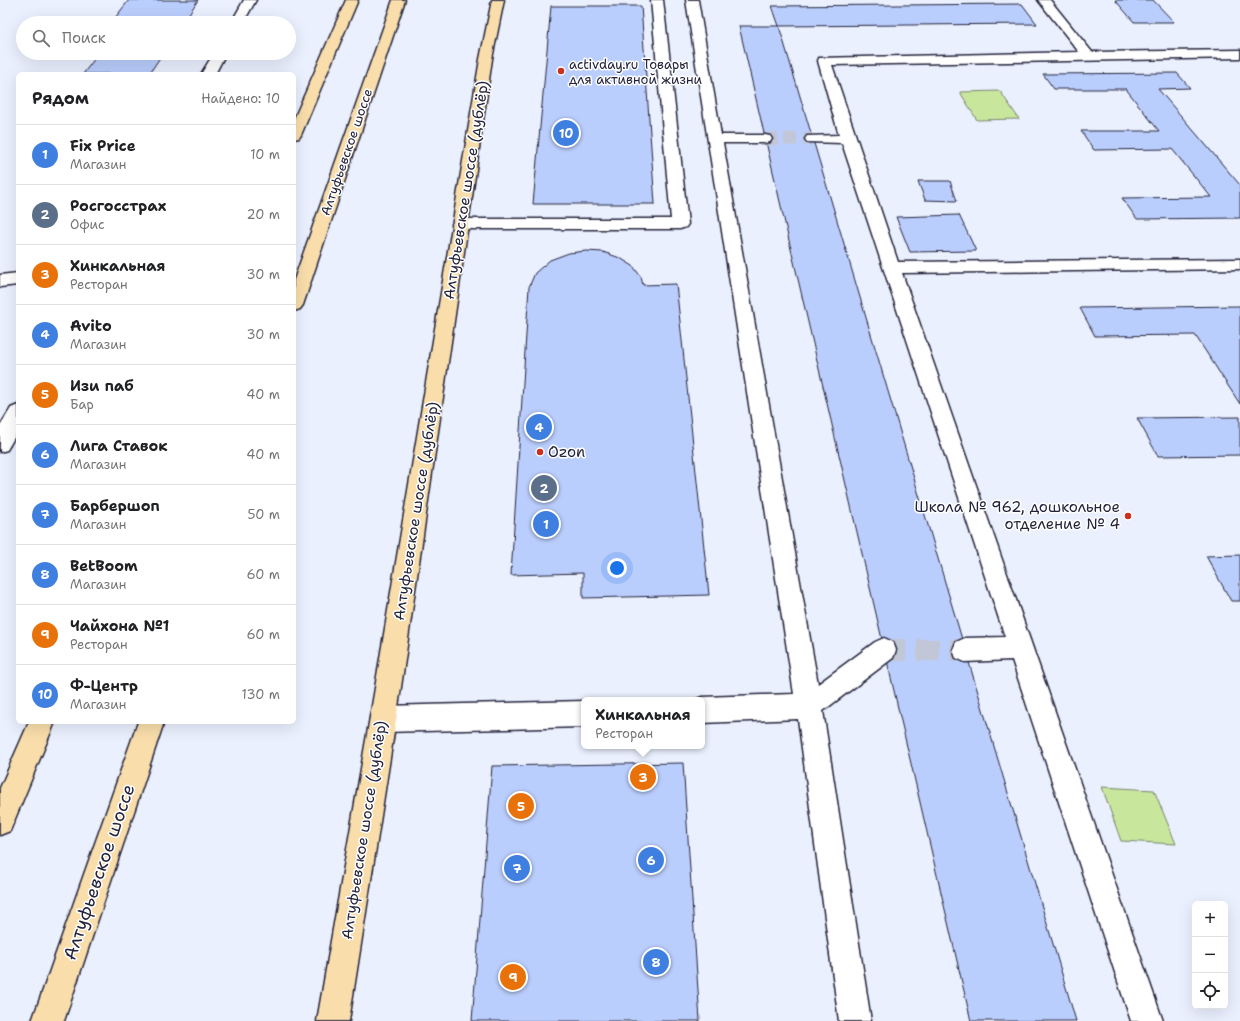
<!DOCTYPE html>
<html lang="ru">
<head>
<meta charset="utf-8">
<style>
  :root { --surface:#fff; --page:#f6f6f6; --text:#202124; --muted:#757577; --line:#e0e0e0; --accent:#c8321e }
  body { margin:0; font-family:"Shantell Sans",sans-serif; background:var(--page); color:var(--text) }
  .controls { position:absolute; right:12px; bottom:12px; display:grid; overflow:hidden; border-radius:6px; box-shadow:0 4px 16px #0002 }
  .controls button { width:36px; height:36px; display:grid; place-items:center; padding:0; border:0; border-bottom:1px solid var(--line); background:var(--surface); color:var(--text); font:20px sans-serif }
  .you { position:absolute; left:617px; top:568px; width:14px; height:14px; margin:-10px; border:3px solid #fff; border-radius:50%; background:#1a73e8; box-shadow:0 0 0 6px #1a73e833 }
  .badge { display:grid; place-items:center; width:26px; height:26px; border-radius:50%; background:var(--accent); color:#fff; font-size:13px; font-weight:700 }
  .pin { position:absolute; translate:-50% -50%; border:2px solid #fff; box-shadow:0 1px 4px #0006 }
  .popup { position:absolute; left:581px; top:697px; width:124px; height:52px; box-sizing:border-box; display:grid; place-content:center; border-radius:6px; background:var(--surface); filter:drop-shadow(0 1px 3px #0005); font-size:13px; white-space:nowrap; color:var(--muted) }
  .popup b { font-size:15px; color:var(--text) }
  .popup::after { content:''; position:absolute; left:50%; top:100%; margin-left:-8px; border:8px solid transparent; border-top-color:var(--surface) }
  .list { margin:0; padding:0; list-style:none }
  h2 { display:flex; justify-content:space-between; align-items:center; height:52px; margin:0; padding:0 16px; font-size:17px }
  h2 small { font-size:13px; font-weight:400; color:var(--muted) }
  .list li { display:grid; grid-template-columns:26px 1fr auto; gap:12px; align-items:center; box-sizing:border-box; height:60px; padding:0 16px; border-top:1px solid var(--line) }
  .list b { display:block; font-size:15px; white-space:nowrap }
  .list p { margin:0; font-size:13px; white-space:nowrap; color:var(--muted) }
  .list em { font-size:13px; font-style:normal; color:var(--muted) }
  .icon { flex:none; width:22px; height:22px; fill:none; stroke:currentColor; stroke-width:2; stroke-linecap:round; stroke-linejoin:round }
  .map { position:relative; flex:none; width:1240px; height:1021px; overflow:hidden }
  .search { position:absolute; background:var(--surface); box-shadow:0 4px 16px #0002; left:16px; top:16px; width:280px; height:44px; display:flex; align-items:center; gap:10px; box-sizing:border-box; padding:0 14px; border-radius:22px; color:var(--muted); font-size:15px }
  .panel { position:absolute; background:var(--surface); box-shadow:0 4px 16px #0002; left:16px; top:72px; width:280px; height:652px; border-radius:6px }
  .map>svg:first-child { display:block }
</style>
</head>
<body>
<div class="map">
<svg width="1240" height="1021" viewBox="0 0 1240 1021">
  <rect width="100%" height="100%" fill="#eaf0fe"/>
  <filter id="ink" filterUnits="userSpaceOnUse"><feTurbulence type="fractalNoise" baseFrequency=".025" numOctaves="2"/><feDisplacementMap in="SourceGraphic" scale="8" xChannelSelector="R" yChannelSelector="G"/><feConvolveMatrix kernelMatrix="1 2 1 2 8 2 1 2 1" color-interpolation-filters="sRGB"/></filter>
  <g filter="url(#ink)">
    <path fill="#c9e69d" stroke="#76846c" d="M1000,91L1019,119L977,120L960,92Z
      M1102,787L1154,790L1176,844L1121,841Z"/>
    <path fill="#bacefd" stroke="#22223b" d="M129,0H198L183,23H111Z
      M1115,0H1153L1174,22H1134Z
      M1022,4L1037,24L779,26L772,6Z
      M551,6H641L655,204H533Z
      M739,26H779L1076,1021H971Z
      M99,53H163L149,74H83Z
      M1177,73L1190,88L1158,89L1240,185V218L1137,219L1122,198L1211,197L1172,149L1094,150L1081,131H1159L1126,89H1054L1043,74Z
      M918,181H950L957,201L925,200Z
      M959,215L976,251L910,252L896,217Z
      M586,251L603,252L620,258L633,266L641,277L643,285L676,284L709,595L583,598V573L511,575L529,287L535,273L550,260L569,253Z
      M1240,306V404L1195,335L1095,336L1080,308Z
      M1240,417V455L1158,456L1137,418Z
      M1240,555V601H1231L1206,556Z
      M683,763L700,1021H472L492,766Z"/>
    <g fill="none" stroke-linecap="round" stroke-linejoin="round">
      <path stroke="#c2c7d7" stroke-width="13" stroke-dasharray="13 6" stroke-linecap="butt" d="M765,139H812"/>
      <path stroke="#c2c7d7" stroke-width="22" stroke-dasharray="22 11" stroke-linecap="butt" d="M884,650H965"/>
      <defs>
        <path id="minor" d="M244,0H256L243,23H231Z
          M651,0H663L688,224L686,227L680,229H460L454,227L452,224L454,221L460,219H671Z
          M686,0H698L721,135H765L770,136L772,139L770,142L765,143H723L818,684L875,642L884,638L893,642L896,650L893,658L823,711L871,1021H839L798,719L702,723V700H695L702,697L794,694Z
          M1038,0H1050L1092,52L1240,50V58L832,65L898,262L1240,259V269L902,273L1163,1021H1131L1012,660L965,662L956,658L953,650L956,642L965,638L1005,637L842,143L807,142L805,139L807,136L839,135L818,61L819,58L1079,52Z
          M214,53H226L215,74H201Z
          M18,273V285L0,287V275Z
          M18,405V431L7,450L0,452V426L11,408Z
          M584,701V727L383,732L374,728L370,719L374,710L383,706Z"/>
        <path id="major" d="M346,0H358L301,135L299,138L294,139V119Z
          M393,0H405L303,305L300,309L294,311V280Z
          M492,0H504L492,59L400,694L349,1021H317L374,694L480,59Z
          M29,722H55L10,831L0,835V788Z
          M138,722H164L64,1021H32Z"/>
      </defs>
      <use href="#minor" stroke="#22223b" stroke-width="3"/>
      <use href="#major" stroke="#22223b" stroke-width="3"/>
      <use href="#minor" fill="#fff" fill-rule="evenodd"/>
      <use href="#major" fill="#f9deab" fill-rule="evenodd"/>
    </g>
  </g>
  <g fill="#c8321e" stroke="#fff" stroke-width="1.5">
    <circle cx="561" cy="71" r="4"/>
    <circle cx="540" cy="452" r="4"/>
    <circle cx="1128" cy="516" r="4"/>
  </g>
  <g text-anchor="middle" stroke-width="3" stroke-linejoin="round" paint-order="stroke">
    <g font-size="13" fill="#22223b" stroke="#fff" text-anchor="start">
      <text x="569" y="69">activday.ru Товары<tspan x="569" dy="15">для активной жизни</tspan></text>
    </g>
    <g font-size="13" fill="#22223b" stroke="#fff">
      <text transform="translate(346 152) rotate(-71)" y="5">Алтуфьевское шоссе</text>
    </g>
    <g font-size="15" fill="#22223b" stroke="#fff">
      <text transform="translate(466 190) rotate(-81)" y="5">Алтуфьевское шоссе (дублёр)</text>
      <text transform="translate(416 511) rotate(-81)" y="5">Алтуфьевское шоссе (дублёр)</text>
      <text transform="translate(364 830) rotate(-81)" y="5">Алтуфьевское шоссе (дублёр)</text>
    </g>
    <g font-size="15" fill="#22223b" stroke="#fff" text-anchor="start">
      <text x="548" y="457">Ozon</text>
      <text x="1120" y="512" text-anchor="end">Школа № 962, дошкольное<tspan x="1120" dy="17">отделение № 4</tspan></text>
    </g>
    <g font-size="18" fill="#22223b" stroke="#fff">
      <text transform="translate(99 872) rotate(-71)" y="6">Алтуфьевское шоссе</text>
    </g>
  </g>
</svg>
<div class="controls">
<button>+</button>
<button>−</button>
<button><svg class="icon" aria-label="locate" viewBox="0 0 24 24"><circle cx="12" cy="12" r="6"/><path d="M12 2v4M12 18v4M2 12h4M18 12h4"/></svg></button>
</div>
<div class="you"></div>
<div class="pin badge" style="left:546px;top:524px;background:#3f7fe0">1</div>
<div class="pin badge" style="left:544px;top:488px;background:#5c6f8a">2</div>
<div class="pin badge" style="left:643px;top:777px;background:#e8710a">3</div>
<div class="popup"><b>Хинкальная</b>Ресторан</div>
<div class="pin badge" style="left:539px;top:427px;background:#3f7fe0">4</div>
<div class="pin badge" style="left:521px;top:806px;background:#e8710a">5</div>
<div class="pin badge" style="left:651px;top:860px;background:#3f7fe0">6</div>
<div class="pin badge" style="left:517px;top:868px;background:#3f7fe0">7</div>
<div class="pin badge" style="left:656px;top:962px;background:#3f7fe0">8</div>
<div class="pin badge" style="left:513px;top:977px;background:#e8710a">9</div>
<div class="pin badge" style="left:566px;top:133px;background:#3f7fe0">10</div>
<div class="search"><svg class="icon" aria-label="search" viewBox="0 0 24 24"><circle cx="10" cy="10" r="6"/><path d="M15 15l6 6"/></svg>Поиск</div>
<section class="panel">
<h2>Рядом<small>Найдено: 10</small></h2>
<ul class="list">
<li><span class="badge" style="background:#3f7fe0">1</span><div><b>Fix Price</b><p>Магазин</p></div><em>10 m</em></li>
<li><span class="badge" style="background:#5c6f8a">2</span><div><b>Росгосстрах</b><p>Офис</p></div><em>20 m</em></li>
<li><span class="badge" style="background:#e8710a">3</span><div><b>Хинкальная</b><p>Ресторан</p></div><em>30 m</em></li>
<li><span class="badge" style="background:#3f7fe0">4</span><div><b>Avito</b><p>Магазин</p></div><em>30 m</em></li>
<li><span class="badge" style="background:#e8710a">5</span><div><b>Изи паб</b><p>Бар</p></div><em>40 m</em></li>
<li><span class="badge" style="background:#3f7fe0">6</span><div><b>Лига Ставок</b><p>Магазин</p></div><em>40 m</em></li>
<li><span class="badge" style="background:#3f7fe0">7</span><div><b>Барбершоп</b><p>Магазин</p></div><em>50 m</em></li>
<li><span class="badge" style="background:#3f7fe0">8</span><div><b>BetBoom</b><p>Магазин</p></div><em>60 m</em></li>
<li><span class="badge" style="background:#e8710a">9</span><div><b>Чайхона №1</b><p>Ресторан</p></div><em>60 m</em></li>
<li><span class="badge" style="background:#3f7fe0">10</span><div><b>Ф-Центр</b><p>Магазин</p></div><em>130 m</em></li>
</ul>
</section>
</div>
</body>
</html>
